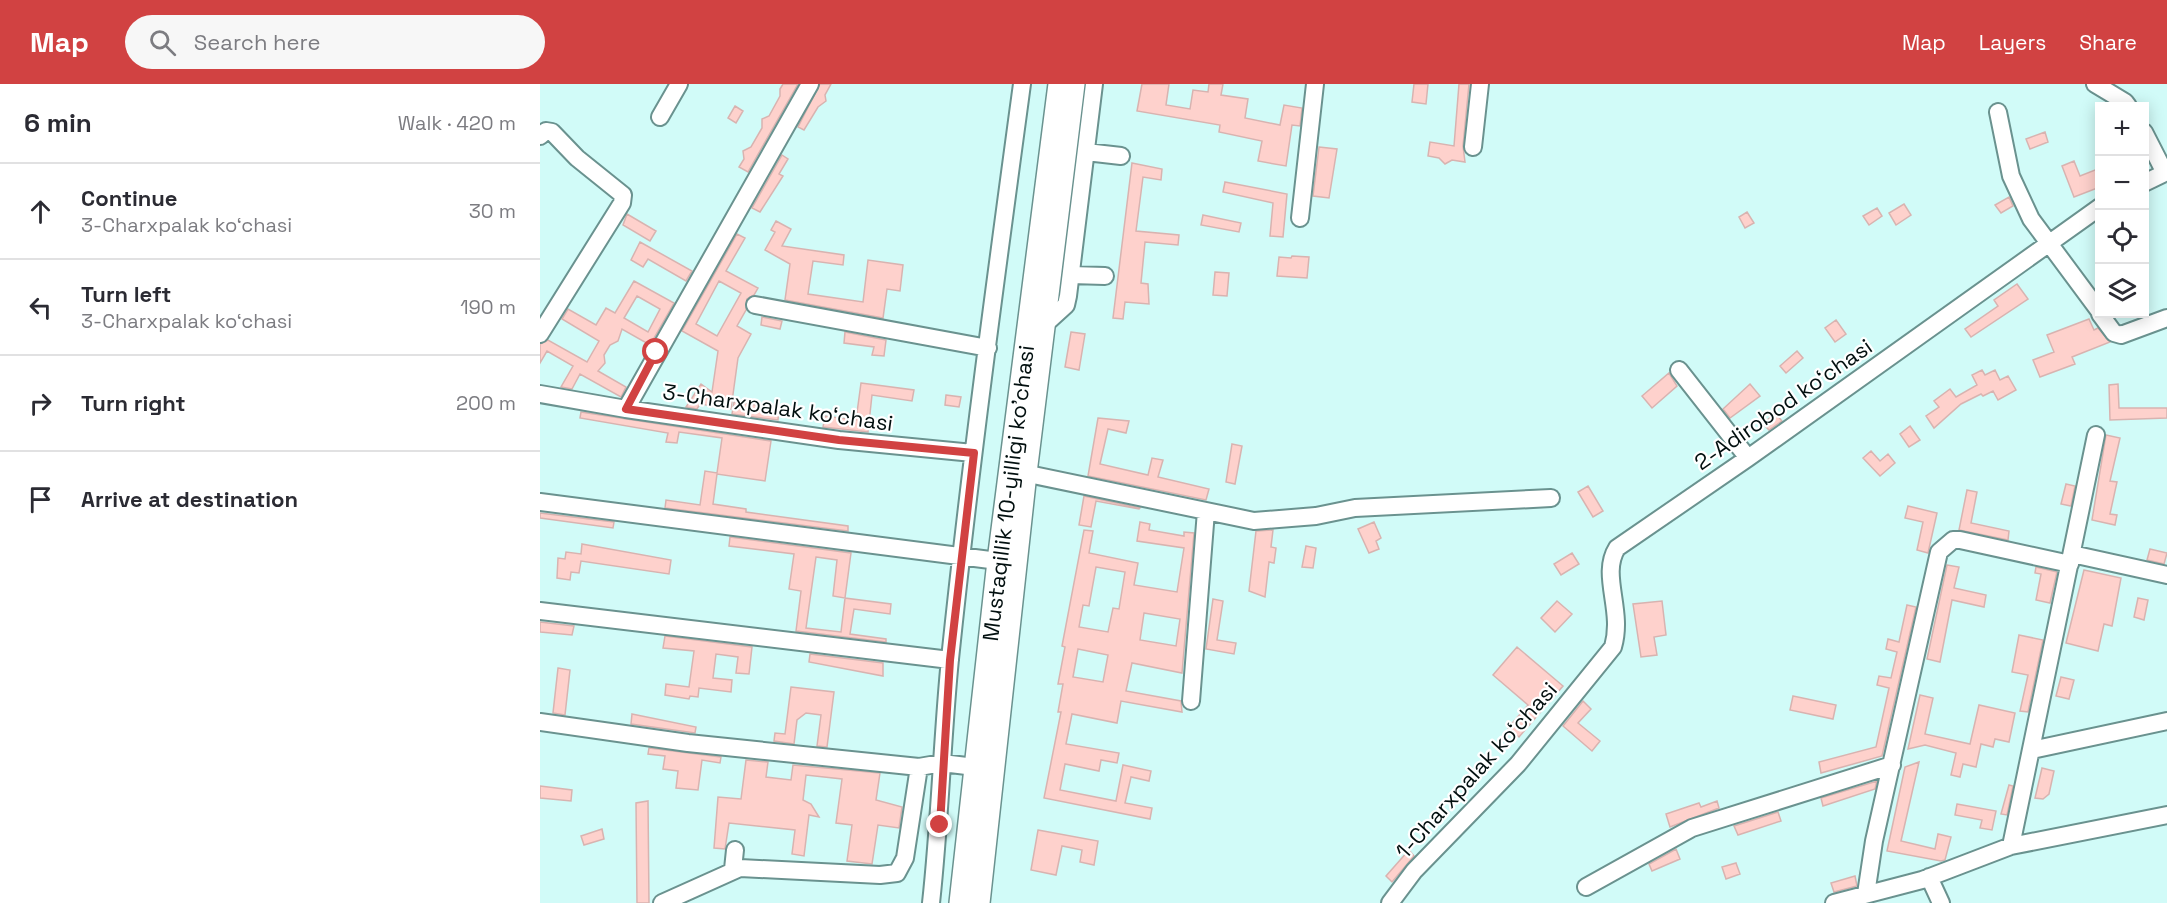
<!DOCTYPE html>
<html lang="en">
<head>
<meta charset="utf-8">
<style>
  :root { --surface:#fff; --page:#f7f7f7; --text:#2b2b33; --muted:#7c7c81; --line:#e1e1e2; --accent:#d14242 }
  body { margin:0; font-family:"Space Grotesk",sans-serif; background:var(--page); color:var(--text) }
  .controls { position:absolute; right:18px; top:18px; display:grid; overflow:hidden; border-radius:0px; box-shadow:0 3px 15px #0003 }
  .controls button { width:54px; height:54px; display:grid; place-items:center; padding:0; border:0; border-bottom:2px solid var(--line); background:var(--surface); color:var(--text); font:30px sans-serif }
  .stop { position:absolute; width:18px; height:18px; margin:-14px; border:4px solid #d14242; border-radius:50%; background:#fff }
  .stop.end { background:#d14242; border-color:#fff; box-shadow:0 2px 6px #0008 }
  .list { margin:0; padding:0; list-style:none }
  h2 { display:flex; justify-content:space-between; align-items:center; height:78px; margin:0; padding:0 24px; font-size:26px }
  h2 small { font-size:20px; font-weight:400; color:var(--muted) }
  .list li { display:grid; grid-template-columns:39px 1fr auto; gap:18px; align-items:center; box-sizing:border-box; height:96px; padding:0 24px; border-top:2px solid var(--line) }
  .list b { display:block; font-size:22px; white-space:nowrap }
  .list p { margin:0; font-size:20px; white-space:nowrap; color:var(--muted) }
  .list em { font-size:20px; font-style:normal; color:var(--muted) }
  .icon { flex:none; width:33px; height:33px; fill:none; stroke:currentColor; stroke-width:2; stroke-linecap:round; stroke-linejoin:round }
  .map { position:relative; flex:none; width:1627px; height:819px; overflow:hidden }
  header { display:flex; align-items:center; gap:36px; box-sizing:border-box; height:84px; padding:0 30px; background:var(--accent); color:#fff }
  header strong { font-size:28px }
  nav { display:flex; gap:33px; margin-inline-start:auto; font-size:21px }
  .search { width:420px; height:54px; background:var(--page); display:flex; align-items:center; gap:15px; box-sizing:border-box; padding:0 21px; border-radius:33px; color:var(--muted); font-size:22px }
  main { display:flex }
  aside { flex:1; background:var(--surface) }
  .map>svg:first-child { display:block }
</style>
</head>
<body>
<header>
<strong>Map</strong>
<div class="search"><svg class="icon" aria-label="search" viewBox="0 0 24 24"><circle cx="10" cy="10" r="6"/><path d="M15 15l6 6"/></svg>Search here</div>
<nav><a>Map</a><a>Layers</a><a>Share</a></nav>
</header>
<main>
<aside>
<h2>6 min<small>Walk · 420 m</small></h2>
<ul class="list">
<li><svg class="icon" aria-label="ahead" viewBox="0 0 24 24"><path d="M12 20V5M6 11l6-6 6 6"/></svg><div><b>Continue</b><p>3-Charxpalak koʻchasi</p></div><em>30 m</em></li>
<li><svg class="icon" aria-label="left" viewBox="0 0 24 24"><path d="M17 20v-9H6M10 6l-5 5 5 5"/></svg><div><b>Turn left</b><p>3-Charxpalak koʻchasi</p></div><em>190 m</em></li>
<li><svg class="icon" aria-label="right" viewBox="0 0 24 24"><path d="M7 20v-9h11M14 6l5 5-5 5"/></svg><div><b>Turn right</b></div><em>200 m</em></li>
<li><svg class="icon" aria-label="arrive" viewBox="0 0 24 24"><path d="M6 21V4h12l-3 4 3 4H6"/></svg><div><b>Arrive at destination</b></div></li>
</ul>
</aside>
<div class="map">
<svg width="1627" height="819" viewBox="0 0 1627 819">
  <rect width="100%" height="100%" fill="#d1fbf8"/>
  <path fill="#fed1cc" stroke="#d8b3b0" stroke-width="1.5" fill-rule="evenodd" d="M243,0H258L208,88L199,83L204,75L203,67L211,63L222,44V35L229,32L240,12V5Z
    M280,0H291L285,11L286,17L278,23L264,46L258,43Z
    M602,0H629L626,21L650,25L653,6L668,8L669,0H683L681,11L708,15L705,34L740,41L744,21L762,24L760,42L752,41L746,82L718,77L722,57L679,48L680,41L597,27Z
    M874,0H888L886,20L872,18Z
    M919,0H929L923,62L925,78L912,76L905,80L899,74L888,72L890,58L914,62Z
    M195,22L203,27L196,39L188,34Z
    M1505,48L1508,58L1490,65L1486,55Z
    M779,63L797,65L789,114L773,112Z
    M242,71L248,75L239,90L243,92L220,128L212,124Z
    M1534,77L1540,92L1560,84V103L1534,113L1522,82Z
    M592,79L622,85L621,96L603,93L596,147L639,151L638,161L605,158L601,199L608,200L609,220L585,218L583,235L573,234Z
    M685,98L747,110L743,153L730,152L733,119L683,108Z
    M1469,113L1473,122L1461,129L1455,121Z
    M1364,120L1371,131L1356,141L1349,129Z
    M1337,124L1342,132L1329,141L1323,132Z
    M1207,128L1214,139L1205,144L1199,133Z
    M87,130L116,147L110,157L83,141Z
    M663,131L701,139L699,148L661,141Z
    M236,137L251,145L242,162L304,171L303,181L273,177L268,210L323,218L328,176L363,181L360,207L347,205L343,234L245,216L250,180L225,166L235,148L231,146Z
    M197,150L205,154L186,187L218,204L214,211L207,215L206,226L197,242L211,250L198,274L191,325L160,320L157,325L146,323L161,300L172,308L178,267L142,247ZM179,197L201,209L177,252L156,240Z
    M100,158L152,187L146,197L108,175L103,183L91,176Z
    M752,172L769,173L767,194L737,192L739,173L751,174Z
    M675,188L689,189L687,212L673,211Z
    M94,197L134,219L110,261L82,245L78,257L70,261L64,271L65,279L58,287L86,303L81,313L40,290L32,305L21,303L33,282L7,267L0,279V260L8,256L47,278L59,257L22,235L28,225L56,241L66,224L75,229ZM97,212L120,225L108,248L84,234Z
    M1477,200L1488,215L1431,253L1425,245L1458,222L1454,216Z
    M222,233L242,237L240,245L221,241Z
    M1549,235L1554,246L1558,244L1570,258L1532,273L1535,280L1500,293L1493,276L1514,268L1507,251Z
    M1296,236L1306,250L1295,258L1285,244Z
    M305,248L346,256L344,272L332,271L334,263L304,259Z
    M531,248L545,250L539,286L525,283Z
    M1257,267L1263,274L1246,289L1240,282Z
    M1442,286L1445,291L1455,286L1460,296L1468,292L1476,306L1458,316L1453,307L1443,312L1441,310L1421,320L1394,344L1386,332L1399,323L1394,317L1410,305L1416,313L1437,301L1432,291Z
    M1129,289L1137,302L1112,324L1102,312Z
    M321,299L374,306L372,317L332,311L328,348L283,343L285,332L316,336Z
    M1210,300L1220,312L1190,334L1183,325Z
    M1578,300L1579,324H1627V334L1570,336L1569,301Z
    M406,311L421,313L419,323L405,321Z
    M194,318L239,324L238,336L192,330Z
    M41,328L231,357L225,397L177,390L173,420L206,425V428L308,442V447L125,424L126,416L160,421L165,387L177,389L182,354L139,348L137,359L126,358L128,349L40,334Z
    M1235,329L1242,337L1229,346L1223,340Z
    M558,334L589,337L586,349L568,345L560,380L608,391L612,374L623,376L618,393L669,405L666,416L548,392Z
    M1370,342L1380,356L1369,363L1360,350Z
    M1566,351L1580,354L1570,397L1577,398L1570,430L1577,431L1575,441L1552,436Z
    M692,360L702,362L695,400L686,398Z
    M1331,367L1340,377L1348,370L1355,379L1340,392L1323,374Z
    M1526,400L1535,402L1531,422L1521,420Z
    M1048,402L1063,427L1053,433L1038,408Z
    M1427,406L1437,408L1431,439L1469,447L1468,456L1419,446Z
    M544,412L600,424L599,425L556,417L551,443L539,441Z
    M1368,422L1397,429L1388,469L1377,466L1383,438L1365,434Z
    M0,429L74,438L73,444L0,434Z
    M600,438L610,440L609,446L644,452V448L654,449L642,589L592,579L586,607L641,617L642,628L581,617L577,639L532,630L526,660L579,669L577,679L561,676L559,687L525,680L520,706L576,717L583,681L611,687L609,697L591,693L585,719L612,724L610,735L504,714L521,628H518L523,600H518L525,563L522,562L544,446L553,447L549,469L598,479L594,501L637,508L644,464L597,457ZM556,483L585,488L579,525L573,524L568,548L539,543L543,521L549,522ZM604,529L640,535L636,562L600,556ZM538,565L568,571L563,598L533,593Z
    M834,438L841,454L836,457L839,465L829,469L818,445Z
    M733,446L731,463L736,464L734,479L729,478L725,513L709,507L716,447Z
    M190,453L311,469L305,514L351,520L350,530L314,525L310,550L346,555V558L256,547L261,507L249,505L254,470L189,462ZM276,473L297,476L293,512L305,514L301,548L266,544Z
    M42,460L131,476L129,490L41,477L39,489L31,488L30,496L17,494L18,474L25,475L26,468L41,470Z
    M766,462L776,464L773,484L762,483Z
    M1610,465L1627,469L1624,480L1607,476Z
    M1032,469L1039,480L1021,491L1014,480Z
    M1407,481L1419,483L1414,504L1446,511L1444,523L1412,516L1400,578L1387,575Z
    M1496,483L1517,488L1510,519L1496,516L1501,490L1495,489Z
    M1544,486L1581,494L1572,542L1564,540L1558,567L1526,559Z
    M1598,514L1608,516L1604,536L1594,533Z
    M673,515L683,517L677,556L696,559L694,570L666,565Z
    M1017,517L1032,530L1015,548L1001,534Z
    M1122,517L1126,551L1114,553L1117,571L1101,573L1093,520Z
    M1367,521L1376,523L1342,672L1281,689L1279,678L1336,663L1349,604L1337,601L1339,592L1351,594L1357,568L1346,565L1348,555L1359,558Z
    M0,538L34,542L32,551L0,548Z
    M1479,551L1503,556L1488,628L1480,627L1488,591L1472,588Z
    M125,552L212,563L209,590L196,589L198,573L176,570L173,594L192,596L191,608L159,604L158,613L150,612L149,615L125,611L126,600L149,603L154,567L123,564Z
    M977,563L1023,602L979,653L968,644L988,621L953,591Z
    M270,570L343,579V592L269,578Z
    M18,584L30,586L25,631L13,629Z
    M1521,593L1534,596L1529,615L1516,612Z
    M251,603L294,608L287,663L277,662L281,631L266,629L257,636L254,660L234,657L235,649L245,650Z
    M1380,611L1393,614L1385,650L1430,660L1439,621L1475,629L1469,658L1455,655L1453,663L1441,660L1436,683L1423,680L1420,693L1411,691L1416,669L1385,661L1368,665Z
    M1253,612L1296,621L1293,635L1250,626Z
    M1043,617L1051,625L1038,639L1060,657L1052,667L1023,642Z
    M92,630L156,643L155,649L91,640Z
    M109,664L181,673L180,679L162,676L158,706L136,704L138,687L123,685L125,672L108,670Z
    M206,676L228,678L226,693L251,696L253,681L340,689L336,716L362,723L359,744L338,741L332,780L307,777L312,741L296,739L302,695L266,691L263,716L271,720L279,733L269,731L264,772L252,770L255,746L189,739L185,765L174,764L178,713L201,715Z
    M1379,678L1361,757L1395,765L1398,750L1411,753L1405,776L1401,777L1347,767L1365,683Z
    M1502,684L1514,687L1509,710L1503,715L1495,714Z
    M1337,697L1335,705L1283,722L1281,714Z
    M1469,701L1473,702L1467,731L1461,730Z
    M0,702L32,706L31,717L0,714Z
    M108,717L109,819H97L96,719Z
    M1177,717L1179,724L1130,743L1126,730L1159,719L1161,723Z
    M1417,720L1456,727L1452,746L1440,744L1442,736L1415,731Z
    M1238,728L1241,737L1198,751L1194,742Z
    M62,745L64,755L44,761L41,752Z
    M498,746L558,757L554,781L540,778L542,766L522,762L516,791L491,786Z
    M1136,765L1140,775L1112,787L1109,780Z
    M869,766L874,772L852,798L846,792Z
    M1196,779L1200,790L1186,795L1182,783Z
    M1315,792L1317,802L1294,808L1291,799Z"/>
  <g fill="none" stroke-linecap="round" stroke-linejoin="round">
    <defs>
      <path id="minor" d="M270,0L86,325L299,356L433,369
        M1555,0L1585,18L1588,22
        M1458,28L1471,92L1491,135L1560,228
        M120,33L139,0
        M1604,48L1625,89
        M0,52L6,47L12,48L37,74L83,111L82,119L0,250
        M933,63L940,0
        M546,68L581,72
        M1604,99L1627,88
        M760,134L775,0
        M531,191L565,192
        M215,221L448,264
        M1560,230L1574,249L1581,251L1627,234
        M504,241L526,221L528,212L554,0
        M1139,286L1208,374
        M0,310L86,325
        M474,387L714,437L776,432L815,424L1011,414
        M0,418L458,477
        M1532,470L1627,491
        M0,527L410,576
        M651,617L666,427
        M0,638L148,659L379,683L402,679L435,683
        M1492,666L1627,637
        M1471,762L1556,351
        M193,785L195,766
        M1389,793L1401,819
        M1046,803L1152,744L1352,681
        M1326,810L1334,757L1399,468L1413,456H1420L1530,480
        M122,819L200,784L340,791L357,789L365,774L379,683
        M391,819C400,738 402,656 410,575C430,383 456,192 482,0
        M850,819L874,787L978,680L1073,563C1084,526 1060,491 1077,464L1208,374L1560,123
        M1294,819L1382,796L1471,762L1627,731"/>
      <path id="major" d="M420,819L458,477L519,0
        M439,819L486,389L534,0"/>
    </defs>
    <use href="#minor" stroke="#6a928f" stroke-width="20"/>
    <use href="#major" stroke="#6a928f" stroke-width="24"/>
    <use href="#minor" stroke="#fff" stroke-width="16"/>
    <use href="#major" stroke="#fff" stroke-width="21"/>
  </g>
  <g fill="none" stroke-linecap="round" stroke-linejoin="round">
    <path stroke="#d14242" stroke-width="8" d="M116,268L86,325L299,356L434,369L410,576L400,741"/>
  </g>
  <g text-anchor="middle" stroke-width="4.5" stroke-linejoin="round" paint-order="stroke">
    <g font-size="22" fill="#020f0f" stroke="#fff">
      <text transform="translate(1243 320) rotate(-35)" y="8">2-Adirobod koʻchasi</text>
      <text transform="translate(238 323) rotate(8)" y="8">3-Charxpalak koʻchasi</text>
      <text transform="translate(468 409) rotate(-83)" y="8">Mustaqillik 10-yilligi ko'chasi</text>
      <text transform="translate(936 686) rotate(-48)" y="8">1-Charxpalak koʻchasi</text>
    </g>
  </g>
</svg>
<div class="controls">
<button>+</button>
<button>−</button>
<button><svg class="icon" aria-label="locate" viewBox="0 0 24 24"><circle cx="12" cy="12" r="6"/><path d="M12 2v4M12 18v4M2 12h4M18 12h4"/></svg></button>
<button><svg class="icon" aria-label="layers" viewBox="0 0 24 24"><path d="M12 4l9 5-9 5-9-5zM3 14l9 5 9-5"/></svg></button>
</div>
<div class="stop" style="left:116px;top:268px"></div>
<div class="stop end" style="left:400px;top:741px"></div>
</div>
</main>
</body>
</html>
